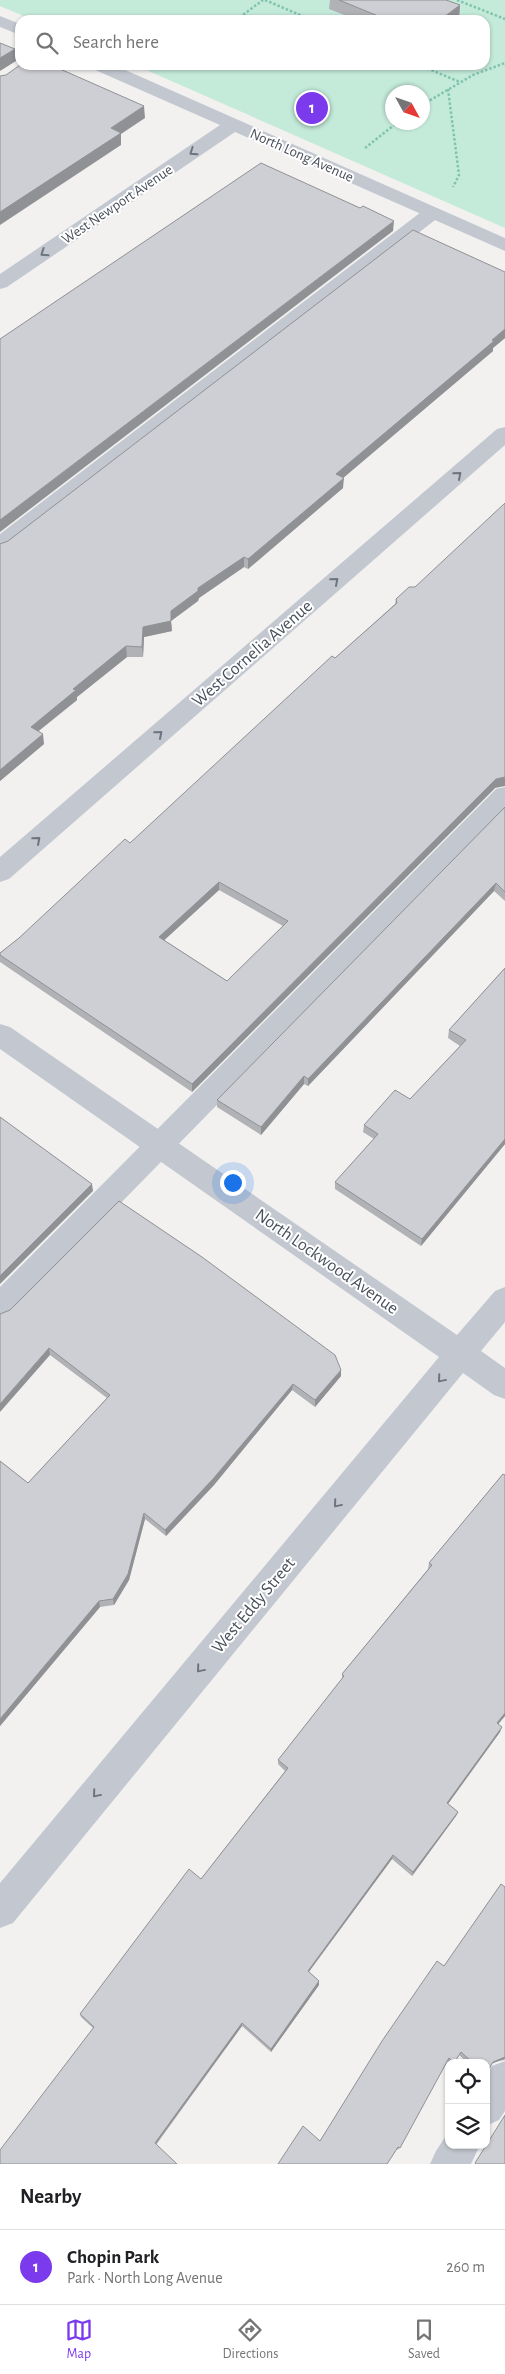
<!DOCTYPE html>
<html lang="en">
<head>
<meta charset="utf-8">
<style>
  :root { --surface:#fff; --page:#f6f6f6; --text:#202124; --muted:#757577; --line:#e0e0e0; --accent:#7c3aed }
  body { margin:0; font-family:"Alegreya Sans",sans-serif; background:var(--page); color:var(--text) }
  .controls { position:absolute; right:15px; bottom:15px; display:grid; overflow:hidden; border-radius:10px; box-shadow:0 1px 4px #0004 }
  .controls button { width:45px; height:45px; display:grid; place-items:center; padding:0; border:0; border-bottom:1px solid var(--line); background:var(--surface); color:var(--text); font:25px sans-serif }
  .compass { position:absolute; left:385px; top:85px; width:45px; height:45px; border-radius:50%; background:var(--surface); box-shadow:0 1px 4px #0004; rotate:130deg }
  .you { position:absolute; left:232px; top:1182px; width:18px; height:18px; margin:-12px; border:4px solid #fff; border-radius:50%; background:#1a73e8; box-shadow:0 0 0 8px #1a73e833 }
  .badge { display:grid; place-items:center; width:32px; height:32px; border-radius:50%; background:var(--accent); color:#fff; font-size:16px; font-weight:700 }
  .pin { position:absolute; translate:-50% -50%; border:2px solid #fff; box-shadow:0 1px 5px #0006 }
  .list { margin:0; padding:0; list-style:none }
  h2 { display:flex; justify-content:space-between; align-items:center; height:65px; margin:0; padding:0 20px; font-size:21px }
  h2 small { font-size:16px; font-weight:400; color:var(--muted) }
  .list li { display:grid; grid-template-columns:32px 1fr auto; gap:15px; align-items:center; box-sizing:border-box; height:75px; padding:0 20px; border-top:1px solid var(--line) }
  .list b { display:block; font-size:19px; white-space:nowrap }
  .list p { margin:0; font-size:16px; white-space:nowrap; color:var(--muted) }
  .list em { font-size:16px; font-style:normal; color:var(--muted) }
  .icon { flex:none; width:28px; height:28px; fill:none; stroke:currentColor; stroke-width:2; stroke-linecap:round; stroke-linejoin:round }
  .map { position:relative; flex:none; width:505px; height:2164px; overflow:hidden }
  .search { position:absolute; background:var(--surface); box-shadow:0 1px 4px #0004; left:15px; right:15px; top:15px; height:55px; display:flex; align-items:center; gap:12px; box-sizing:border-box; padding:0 18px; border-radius:15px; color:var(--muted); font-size:19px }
  .sheet { height:140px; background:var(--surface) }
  nav { display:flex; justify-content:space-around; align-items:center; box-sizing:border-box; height:70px; border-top:1px solid var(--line); background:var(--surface); font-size:14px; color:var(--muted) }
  nav a { display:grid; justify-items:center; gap:2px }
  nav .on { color:var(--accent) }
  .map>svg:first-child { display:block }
</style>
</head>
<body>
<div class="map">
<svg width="505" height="2164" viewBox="0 0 505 2164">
  <rect width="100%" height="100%" fill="#f2f1f0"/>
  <path fill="#c4eada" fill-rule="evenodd" d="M0,0H505V228L135,65H485V20H33L0,6ZM392,92H422V122H392Z"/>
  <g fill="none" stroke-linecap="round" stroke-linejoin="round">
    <path stroke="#80c4b0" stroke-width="2.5" stroke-dasharray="2.5 2" stroke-linecap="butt" d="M265,0L312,20
      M457,0L505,19
      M236,20L263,0
      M419,65L460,82
      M448,89L459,175L453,187
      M422,105L473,75L505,63
      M365,148L398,122"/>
    <path fill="#c3c8d0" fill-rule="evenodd" d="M432,207L439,209L442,213L439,217L8,550L0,553V534L425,209Z
      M505,787V811L10,1316L0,1320V1287L496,789Z
      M505,2061V2111L499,2120L486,2126V2074L492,2066Z
      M449,2131V2145H480L471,2164H430L436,2151Z"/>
    <path fill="#c3c8d0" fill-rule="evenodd" d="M0,16L20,24V35L0,27Z
      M90,65H114L505,238V251L235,132L7,287L0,289V274L220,125L93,69Z
      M505,427V445L9,879L0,882V857L497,429Z
      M0,1024L10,1027L457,1335L495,1291L505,1287V1322L481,1351L505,1368V1399L494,1395L463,1373L13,1923L0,1928V1883L439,1357L0,1049Z"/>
  </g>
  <path fill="#b1b2b6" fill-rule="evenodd" d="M330,0H446L460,5L459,18L456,20H357L329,9Z
    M505,272V338L493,348V351L343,478V488L248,569L244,567L199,598L198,601L171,621L172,631L144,637L143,657H127L77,697V700L39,731L44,744L0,781L8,541Z
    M396,599L495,788L192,1092L0,962V953L19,938L130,843L395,604ZM219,890L283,926L227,981L164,940Z
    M505,807V901L494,891L308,1086L304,1084L261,1135L217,1107V1100Z
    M505,968V1144L421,1246L335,1189V1182L374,1139L363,1132L364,1125L410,1099L460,1046L448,1038L449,1030Z
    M0,1314L341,1376L315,1407L292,1390L214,1485L166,1536L145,1519L129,1580L114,1605L100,1607L0,1726V1461L28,1483L107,1398L50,1355Z
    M503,1474L505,1716L498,1724L500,1732L448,1804L458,1812L456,1816L412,1876L392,1859L309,1972L319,1981V1985L271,2052L242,2026L156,2145L0,2164L93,2028L81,2017L80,2014L201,1879L285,1771L278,1764V1760L342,1679V1674L428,1569L429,1563Z
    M505,1887V2060L486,2063H468L459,2055L454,2063H449L447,2061L398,2150L397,2149L320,2141L444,1966Z"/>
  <path fill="#909194" d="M460,5L459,18L456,20H440Z
    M15,49L16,61L0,71V58Z
    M144,106L145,118L121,134V145L0,225V212L111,128Z
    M394,221L393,231L0,532V520Z
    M505,329V338L493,348V351L336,484V474Z
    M344,478L343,488L248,569V559Z
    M244,557V567L199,598L198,601L171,621L172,631L144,637L143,657L142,647L143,627L198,588Z
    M126,646L127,657L77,697V700L32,736L31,727L73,689Z
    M43,734L44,744L0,781V770Z
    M505,777V786L495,788L192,1092V1084L496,779Z
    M219,882V890L159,945V937Z
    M496,883L494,891L308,1086V1079Z
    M304,1076V1084L261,1135V1127Z
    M505,1139V1144L421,1246L422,1239Z
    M92,1184L93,1191L0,1284V1276Z
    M49,1348L50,1355L0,1412V1404Z
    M341,1370V1376L315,1407V1400Z
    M293,1384L292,1390L214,1485L166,1536L165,1530Z
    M144,1513L145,1519L129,1580L114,1605L113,1599Z
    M99,1601L100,1607L0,1726V1719Z
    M505,1713V1716L495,1728L497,1723Z
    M502,1727L500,1732L445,1808L447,1803Z
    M458,1812L456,1816L412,1876L413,1872Z
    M393,1855L392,1859L307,1974L308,1971Z
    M319,1981V1985L271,2052V2049Z
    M242,2023V2026L155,2145V2143Z
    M505,2057L504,2059L491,2064L493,2062Z"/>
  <path fill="#cecfd4" stroke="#909194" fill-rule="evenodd" d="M339,0H446L460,5L440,20H388Z
    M0,43L15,49L0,58Z
    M20,65H51L144,106L111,128L121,133L0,212V76L6,75Z
    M261,163L360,208L363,206L394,221L0,520V339Z
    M413,230L505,272V329L492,340L494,341L336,474L344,478L248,559L244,557L198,588V591L171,611V621L143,627L142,647L126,646L73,689L76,690L31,727L43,734L0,770V544L8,541Z
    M505,503V777L496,779L192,1084L0,955V953L19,938L125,839L130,843L332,656L335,658L397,603L396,599L409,587H415ZM219,882L288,921L227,981L159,937Z
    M505,807V892L496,883L308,1079L304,1076L261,1127L217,1100Z
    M505,968V1139L422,1239L335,1182L378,1134L364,1125L395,1090L410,1099L466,1040L449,1030Z
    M0,1117L92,1184L0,1276Z
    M119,1201L202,1257L335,1355L341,1370L315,1400L293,1384L213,1479L165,1530L144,1513L128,1574L113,1599L99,1601L0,1719V1461L28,1483L110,1395L49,1348L0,1404V1314L10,1310Z
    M503,1474L505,1475V1713L497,1723L502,1727L447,1803L458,1812L413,1872L393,1855L308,1971L319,1981L271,2049L242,2023L155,2143L177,2164H0V2150L94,2027L80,2014L189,1869L201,1879L288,1768L278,1760L344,1676L342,1674L432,1565L429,1563Z
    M501,1884L505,1887V2057L493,2062L486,2074V2063H473L461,2052L454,2063L449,2058L400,2148L398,2147L387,2164H278L303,2126L320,2141L382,2041L437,1961L444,1966Z
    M505,2115V2164H476L475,2163Z"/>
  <defs><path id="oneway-chevron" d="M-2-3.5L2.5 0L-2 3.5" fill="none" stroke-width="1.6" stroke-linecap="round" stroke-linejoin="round" transform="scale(1.25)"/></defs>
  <g stroke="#6e747e">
    <use href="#oneway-chevron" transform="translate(193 152) rotate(146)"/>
    <use href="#oneway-chevron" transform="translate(44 253) rotate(146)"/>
    <use href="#oneway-chevron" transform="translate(458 475) rotate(-41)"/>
    <use href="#oneway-chevron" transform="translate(335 581) rotate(-41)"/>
    <use href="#oneway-chevron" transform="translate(159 734) rotate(-41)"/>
    <use href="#oneway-chevron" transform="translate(37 840) rotate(-41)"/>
    <use href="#oneway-chevron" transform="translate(441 1379) rotate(130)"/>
    <use href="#oneway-chevron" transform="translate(337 1504) rotate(130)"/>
    <use href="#oneway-chevron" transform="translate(200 1669) rotate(130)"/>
    <use href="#oneway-chevron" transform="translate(96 1794) rotate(130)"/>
  </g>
  <g text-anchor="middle" stroke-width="4" stroke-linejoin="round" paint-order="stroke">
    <g font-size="15" fill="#4a505b" stroke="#fff">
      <text transform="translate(302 155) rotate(24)" y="5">North Long Avenue</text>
      <text transform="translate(117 204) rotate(-34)" y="5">West Newport Avenue</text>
    </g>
    <g font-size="18" fill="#4a505b" stroke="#fff">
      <text transform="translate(252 653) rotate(-41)" y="6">West Cornelia Avenue</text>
      <text transform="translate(327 1261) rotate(35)" y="6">North Lockwood Avenue</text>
      <text transform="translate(253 1605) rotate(-50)" y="6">West Eddy Street</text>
    </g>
  </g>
</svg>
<div class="controls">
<button><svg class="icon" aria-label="locate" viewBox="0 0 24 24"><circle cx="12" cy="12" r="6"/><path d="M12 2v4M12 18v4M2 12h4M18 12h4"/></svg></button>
<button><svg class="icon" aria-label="layers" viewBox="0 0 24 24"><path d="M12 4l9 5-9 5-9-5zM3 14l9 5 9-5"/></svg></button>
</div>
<svg class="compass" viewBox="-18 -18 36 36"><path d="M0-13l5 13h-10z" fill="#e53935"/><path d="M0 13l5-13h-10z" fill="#757577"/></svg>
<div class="you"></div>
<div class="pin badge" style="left:312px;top:108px">1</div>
<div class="search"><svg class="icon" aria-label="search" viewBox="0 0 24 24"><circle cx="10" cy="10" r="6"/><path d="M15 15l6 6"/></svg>Search here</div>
</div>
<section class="sheet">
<h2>Nearby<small></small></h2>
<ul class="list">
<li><span class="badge">1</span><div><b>Chopin Park</b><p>Park · North Long Avenue</p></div><em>260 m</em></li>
</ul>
</section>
<nav>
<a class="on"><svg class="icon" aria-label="map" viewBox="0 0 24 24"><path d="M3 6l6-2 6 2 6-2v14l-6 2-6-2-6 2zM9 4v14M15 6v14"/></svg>Map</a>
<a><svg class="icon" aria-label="directions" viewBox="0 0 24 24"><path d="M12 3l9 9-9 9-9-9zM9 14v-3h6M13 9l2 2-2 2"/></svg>Directions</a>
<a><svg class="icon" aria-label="saved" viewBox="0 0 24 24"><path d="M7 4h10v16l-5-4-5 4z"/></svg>Saved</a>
</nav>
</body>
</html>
